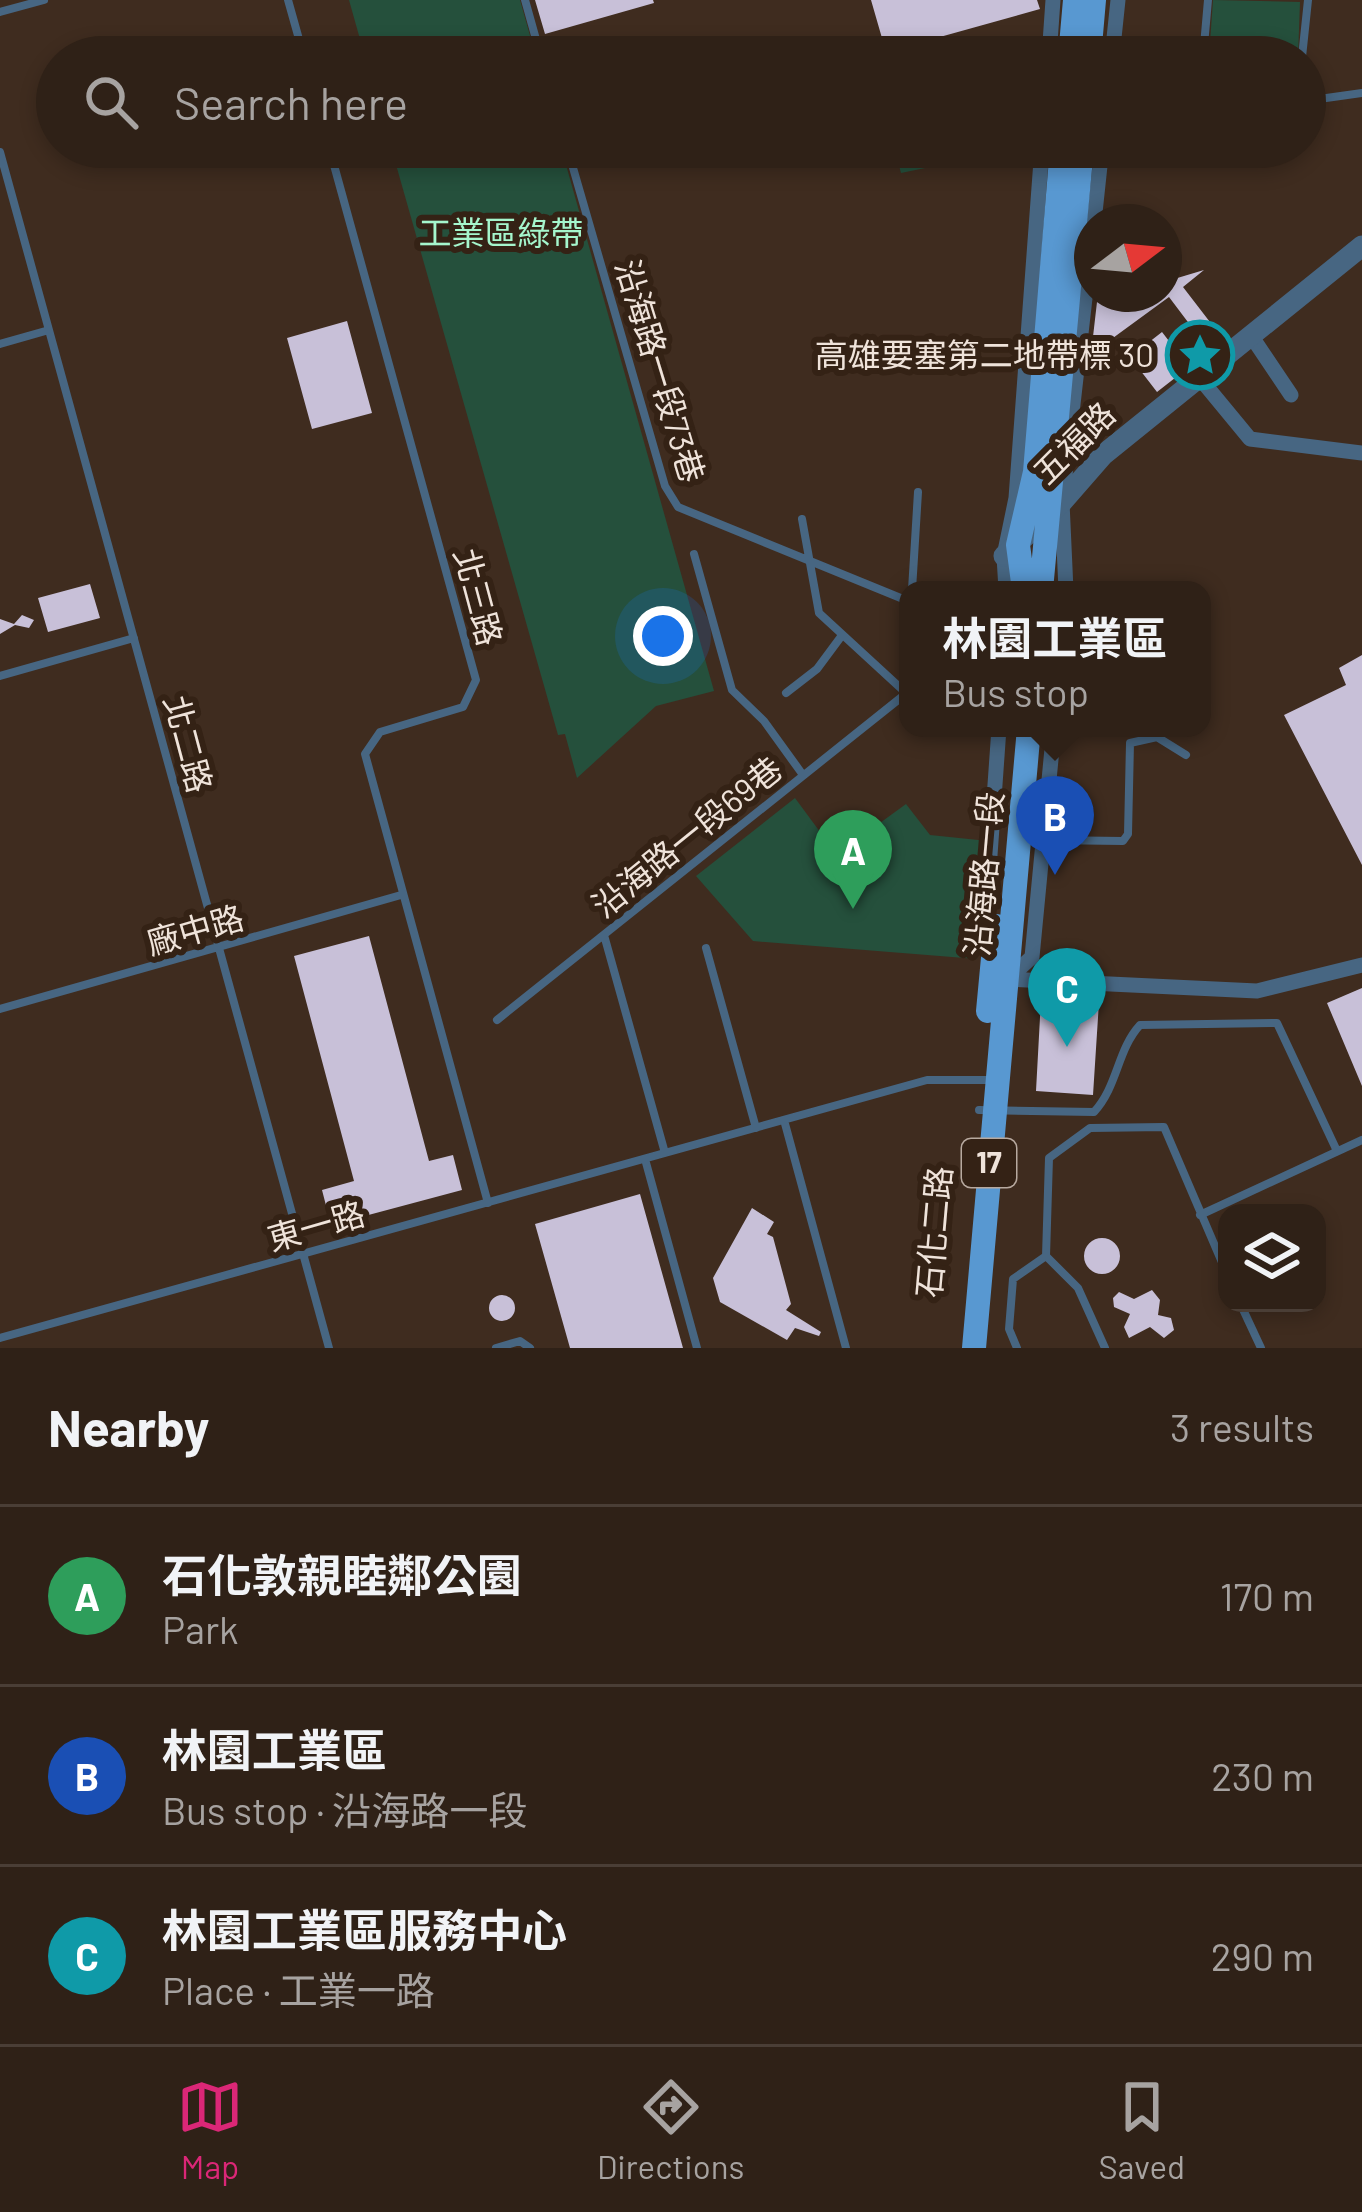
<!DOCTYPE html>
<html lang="en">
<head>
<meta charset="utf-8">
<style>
  :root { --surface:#2f2117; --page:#372920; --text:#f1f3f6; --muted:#a7a3a1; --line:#4a3e36; --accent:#db2777 }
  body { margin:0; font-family:Barlow,"Noto Sans TC",sans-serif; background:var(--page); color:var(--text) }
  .controls { position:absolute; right:36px; bottom:36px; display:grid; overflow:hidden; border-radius:24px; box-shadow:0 6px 18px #0003 }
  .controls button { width:108px; height:108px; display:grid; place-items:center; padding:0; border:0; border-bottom:3px solid var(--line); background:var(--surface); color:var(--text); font:60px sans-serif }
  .compass { position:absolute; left:1074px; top:204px; width:108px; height:108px; border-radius:50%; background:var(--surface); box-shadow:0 6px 18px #0003; rotate:74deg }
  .you { position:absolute; left:663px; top:636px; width:42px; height:42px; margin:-30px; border:9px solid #fff; border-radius:50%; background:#1a73e8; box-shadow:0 0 0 18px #1a73e833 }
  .badge { display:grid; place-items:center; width:78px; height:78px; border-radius:50%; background:var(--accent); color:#fff; font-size:39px; font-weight:700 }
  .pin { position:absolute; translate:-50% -99px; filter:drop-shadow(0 3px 6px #0008) }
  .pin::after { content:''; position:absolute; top:63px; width:42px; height:36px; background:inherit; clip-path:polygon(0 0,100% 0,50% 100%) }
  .popup { position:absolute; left:899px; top:581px; width:312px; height:156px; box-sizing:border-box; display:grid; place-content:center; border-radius:24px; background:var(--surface); filter:drop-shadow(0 3px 9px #0005); font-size:39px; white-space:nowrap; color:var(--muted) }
  .popup b { font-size:45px; color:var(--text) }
  .popup::after { content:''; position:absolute; left:50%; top:100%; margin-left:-24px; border:24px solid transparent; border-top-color:var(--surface) }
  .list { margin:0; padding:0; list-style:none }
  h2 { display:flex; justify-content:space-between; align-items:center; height:156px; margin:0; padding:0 48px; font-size:51px }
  h2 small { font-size:39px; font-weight:400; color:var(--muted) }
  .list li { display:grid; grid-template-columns:78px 1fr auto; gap:36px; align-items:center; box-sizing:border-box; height:180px; padding:0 48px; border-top:3px solid var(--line) }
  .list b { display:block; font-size:45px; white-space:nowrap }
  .list p { margin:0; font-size:39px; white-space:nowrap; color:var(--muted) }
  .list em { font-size:39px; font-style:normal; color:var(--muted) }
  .icon { flex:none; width:66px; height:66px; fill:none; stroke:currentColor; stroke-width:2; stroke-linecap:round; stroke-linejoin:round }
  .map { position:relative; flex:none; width:1362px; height:1348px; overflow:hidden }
  .search { position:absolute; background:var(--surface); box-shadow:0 6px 18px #0003; left:36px; right:36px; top:36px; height:132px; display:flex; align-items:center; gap:30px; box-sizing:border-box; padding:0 42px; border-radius:66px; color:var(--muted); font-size:45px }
  .sheet { height:696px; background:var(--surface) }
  nav { display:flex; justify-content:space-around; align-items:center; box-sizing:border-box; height:168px; border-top:3px solid var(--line); background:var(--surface); font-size:33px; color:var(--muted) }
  nav a { display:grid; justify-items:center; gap:6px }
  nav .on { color:var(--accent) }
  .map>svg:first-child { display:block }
</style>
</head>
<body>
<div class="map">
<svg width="1362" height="1348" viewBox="0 0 1362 1348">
  <rect width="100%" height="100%" fill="#3f2c1f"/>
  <path fill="#25503c" d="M349,0H520L536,57H365Z
    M1213,0L1300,2L1298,57H1209Z
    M391,147H561L714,691L656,706L577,778L565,734L558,735Z
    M894,147H1026L901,173Z
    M795,798L826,840L862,836L906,804L930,835L988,841L977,959L753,941L696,876Z"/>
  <path fill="#c8c0d8" d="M535,0H653L654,3L545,34Z
    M871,0H1037L1040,9L886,52Z
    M1204,270L1183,287L1223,339L1209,350L1169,297L1091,354L1097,302L1123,294H1164V282Z
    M347,321L372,413L312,429L287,338Z
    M1162,332L1189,367L1157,392L1130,357Z
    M90,584L100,618L48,632L38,598Z
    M22,615L34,620L29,628L15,625L0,634V619L14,624Z
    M1362,655V865L1284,715L1346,685L1339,668Z
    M369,936L429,1161L453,1155L462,1190L331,1225L322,1190L354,1181L294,956Z
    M1362,988V1086L1327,1003Z
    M1041,999L1099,1002L1093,1095L1036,1091Z
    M640,1194L683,1348H570L535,1224Z
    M752,1208L774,1222L767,1234L773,1237L791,1304L786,1310L821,1332L819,1336L795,1328L787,1340L720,1302L713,1278Z
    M1084 1256a18 18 0 1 1 36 0a18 18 0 1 1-36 0Z
    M1152,1290L1160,1300L1158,1315L1171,1318L1174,1330L1164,1338L1150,1327L1129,1338L1124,1327L1130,1314L1114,1307L1113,1298L1119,1292L1134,1299Z
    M489 1308a13 13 0 1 1 26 0a13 13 0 1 1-26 0Z"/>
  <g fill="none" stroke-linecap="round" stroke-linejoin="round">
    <path stroke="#476682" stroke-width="8" d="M288,0L304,57
      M525,0L541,57
      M0,12L44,0
      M1203,57L1208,0
      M1302,57L1308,0
      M1305,101L1362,93
      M329,147L476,680L463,707L380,732L365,754L488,1203
      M567,147L665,486L678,507L908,601
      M0,152L329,1348
      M0,344L49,330
      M802,519L819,613L906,693
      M694,554L732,690L764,721L803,775
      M912,590L918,492
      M0,676L134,638
      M786,693L817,669L840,638
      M1045,840L1123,841L1128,834L1130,743L1157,737L1186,755
      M604,935L665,1153
      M706,948L756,1128
      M0,1009L401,895
      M497,1020L908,692
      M979,1110L1094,1112C1118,1086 1117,1050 1140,1025L1277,1023L1337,1151
      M784,1120L846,1348
      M645,1159L697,1348
      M1200,1215L1362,1140
      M1046,1256L1049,1158L1090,1128L1164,1127L1227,1274
      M1240,1303L1261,1348
      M0,1338L927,1080H996
      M496,1348L520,1341L530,1348
      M1017,1348L1009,1329L1013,1279L1046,1256L1078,1288L1105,1348"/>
    <path stroke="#476682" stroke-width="15" d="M1049,57L1053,0
      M1112,57L1118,0
      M1094,222L1102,147
      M1250,334L1291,395
      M1198,376L1250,439L1362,453
      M1006,590L1004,556L1016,498L1042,147
      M1066,590L1062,502L1092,236
      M984,940L999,728
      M1008,979L1257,991L1362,965
      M1008,979L1032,957L1054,728"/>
    <path stroke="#476682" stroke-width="21" d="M1004,556L1062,502L1103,455L1362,246"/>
    <path stroke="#5898d1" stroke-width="24" d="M1070,57L1075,0
      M1089,57L1094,0
      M1024,590L1018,545L1035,472L1062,147
      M1041,590L1082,147
      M988,1011L996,926
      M974,1348L1029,728"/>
  </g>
  <defs>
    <symbol id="sight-ring" viewBox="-11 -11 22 22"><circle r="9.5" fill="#342215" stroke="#0f9aa8" stroke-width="1.5"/><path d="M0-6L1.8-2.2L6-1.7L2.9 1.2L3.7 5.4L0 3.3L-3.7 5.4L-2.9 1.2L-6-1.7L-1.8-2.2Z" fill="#0f9aa8"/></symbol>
  </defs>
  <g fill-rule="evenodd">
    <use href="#sight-ring" x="1162" y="317" width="76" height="76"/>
  </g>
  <g text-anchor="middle" stroke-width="12" stroke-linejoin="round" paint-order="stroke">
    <rect fill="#342215" stroke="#b7a99f" stroke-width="3" x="962" y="1139" width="54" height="48" rx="9"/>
    <g font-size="30" font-weight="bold" fill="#efe3da">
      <text x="989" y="1173">17</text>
    </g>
    <g font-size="33" fill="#a5f6cd" stroke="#342215">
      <text x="501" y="245">工業區綠帶</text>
    </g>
    <g font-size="33" fill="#efe3da" stroke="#342215" text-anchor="end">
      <text x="1154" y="367">高雄要塞第二地帶標 30</text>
    </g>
    <g font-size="33" fill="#efe3da" stroke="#342215">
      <text transform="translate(660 371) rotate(73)" y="12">沿海路一段73巷</text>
      <text transform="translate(1074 443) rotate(-45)" y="12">五福路</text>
      <text transform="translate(478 597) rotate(75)" y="12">北三路</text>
      <text transform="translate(188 744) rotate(75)" y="12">北二路</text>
      <text transform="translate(687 837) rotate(-39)" y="12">沿海路一段69巷</text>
      <text transform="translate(984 874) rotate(-85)" y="12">沿海路一段</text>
      <text transform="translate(195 930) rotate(-16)" y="12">廠中路</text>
      <text transform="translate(316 1226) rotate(-16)" y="12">東一路</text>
      <text transform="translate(934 1232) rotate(-85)" y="12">石化二路</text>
    </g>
  </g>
</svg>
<div class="controls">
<button><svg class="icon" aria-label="layers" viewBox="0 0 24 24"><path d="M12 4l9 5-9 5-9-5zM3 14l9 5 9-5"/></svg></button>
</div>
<svg class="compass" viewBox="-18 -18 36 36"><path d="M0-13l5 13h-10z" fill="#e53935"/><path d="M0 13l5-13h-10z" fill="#a7a3a1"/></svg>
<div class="you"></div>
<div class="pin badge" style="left:853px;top:909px;background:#2e9e5b">A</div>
<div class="pin badge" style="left:1055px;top:875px;background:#1a4fb4">B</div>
<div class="popup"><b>林園工業區</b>Bus stop</div>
<div class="pin badge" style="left:1067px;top:1047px;background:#0f9aa8">C</div>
<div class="search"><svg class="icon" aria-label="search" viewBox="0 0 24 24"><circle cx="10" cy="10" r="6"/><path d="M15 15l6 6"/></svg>Search here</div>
</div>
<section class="sheet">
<h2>Nearby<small>3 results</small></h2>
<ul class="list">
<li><span class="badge" style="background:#2e9e5b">A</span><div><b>石化敦親睦鄰公園</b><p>Park</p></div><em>170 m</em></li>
<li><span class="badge" style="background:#1a4fb4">B</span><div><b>林園工業區</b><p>Bus stop · 沿海路一段</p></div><em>230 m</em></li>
<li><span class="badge" style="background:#0f9aa8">C</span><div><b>林園工業區服務中心</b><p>Place · 工業一路</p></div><em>290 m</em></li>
</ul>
</section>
<nav>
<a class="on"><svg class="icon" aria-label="map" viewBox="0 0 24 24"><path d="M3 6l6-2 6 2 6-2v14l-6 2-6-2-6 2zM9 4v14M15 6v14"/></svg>Map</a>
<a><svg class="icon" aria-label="directions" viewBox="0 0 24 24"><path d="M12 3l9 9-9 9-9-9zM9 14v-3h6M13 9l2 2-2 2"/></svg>Directions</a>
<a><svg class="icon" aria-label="saved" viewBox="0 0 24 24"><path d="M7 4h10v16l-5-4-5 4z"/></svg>Saved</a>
</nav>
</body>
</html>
